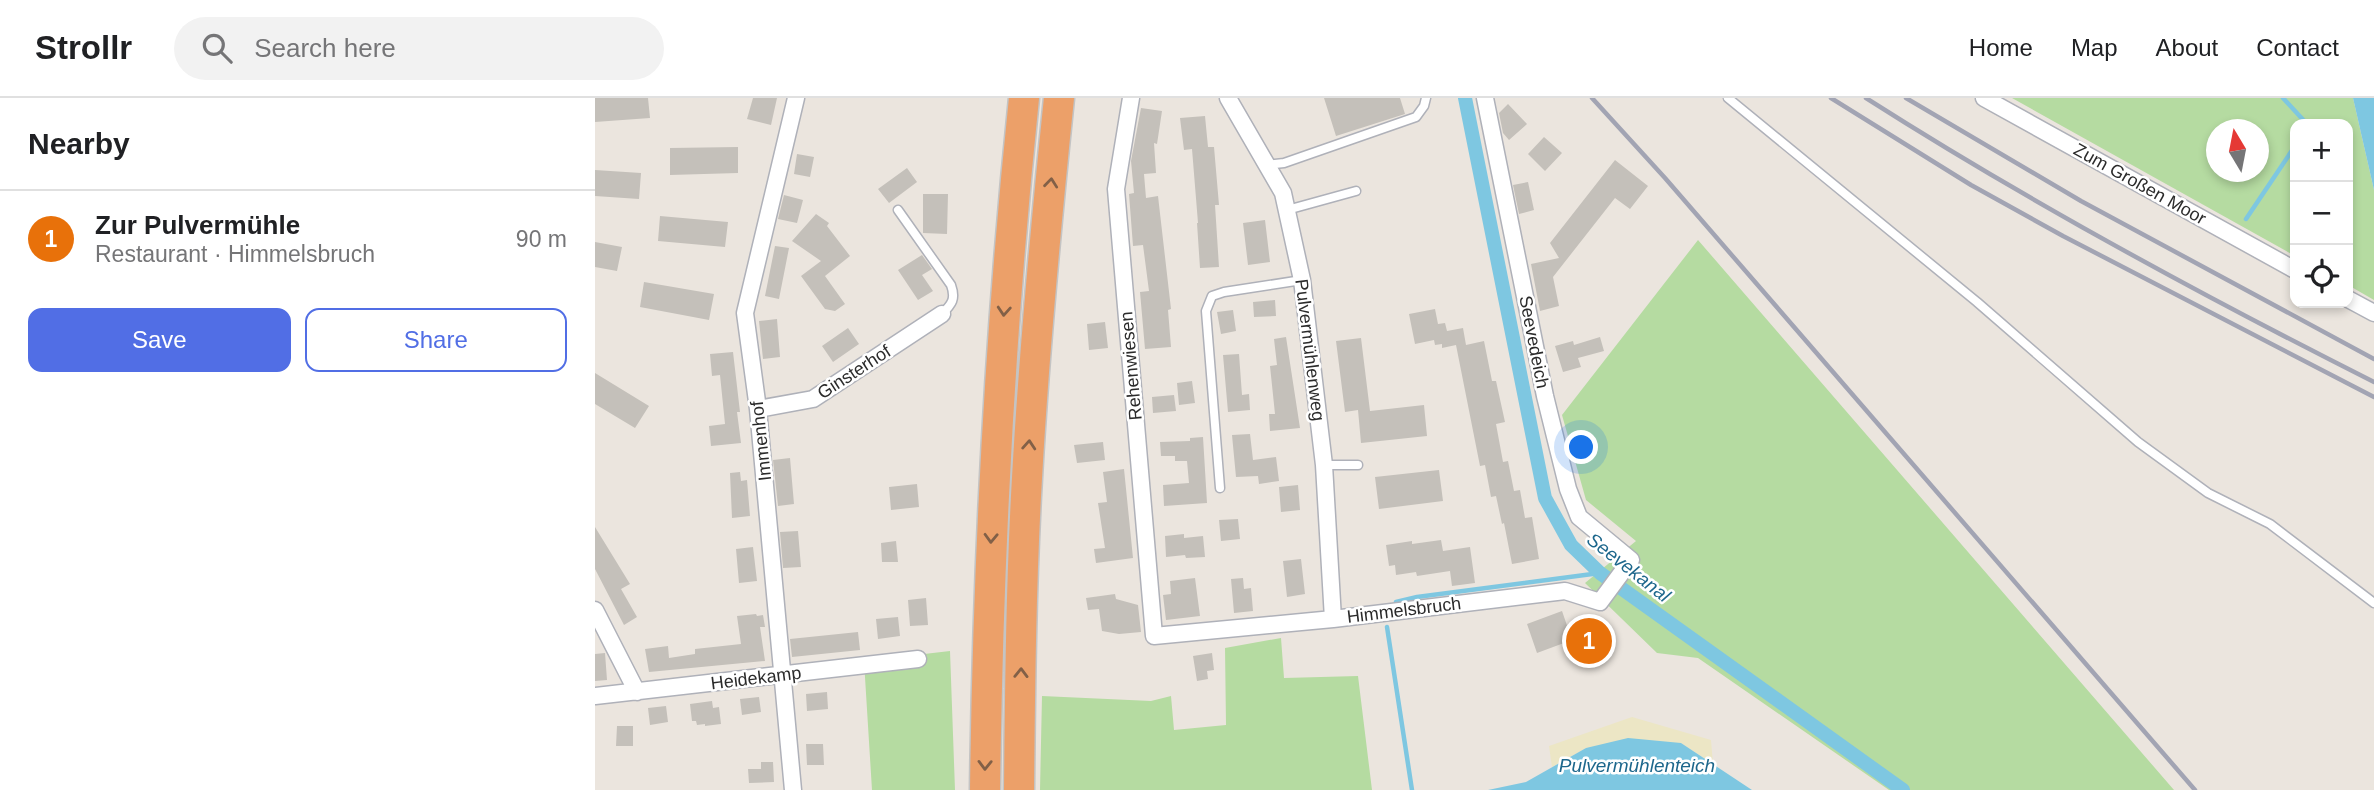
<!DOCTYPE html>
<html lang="en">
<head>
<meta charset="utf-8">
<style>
  :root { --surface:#fff; --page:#f2f2f2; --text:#202124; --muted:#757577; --line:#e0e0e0; --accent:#516ee5 }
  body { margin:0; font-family:Helvetica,sans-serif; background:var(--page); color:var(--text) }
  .controls { position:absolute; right:21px; top:21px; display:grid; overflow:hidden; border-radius:14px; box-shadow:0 4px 10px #0003 }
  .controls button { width:63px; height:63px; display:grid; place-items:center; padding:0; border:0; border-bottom:2px solid var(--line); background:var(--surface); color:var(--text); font:35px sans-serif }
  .compass { position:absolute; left:1611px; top:21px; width:63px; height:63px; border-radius:50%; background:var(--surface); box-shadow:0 4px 10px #0003; rotate:350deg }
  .you { position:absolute; left:987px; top:350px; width:24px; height:24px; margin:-18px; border:5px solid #fff; border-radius:50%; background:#1a73e8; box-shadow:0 0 0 10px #1a73e833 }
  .badge { display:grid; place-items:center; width:46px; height:46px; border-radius:50%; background:var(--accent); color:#fff; font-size:23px; font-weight:700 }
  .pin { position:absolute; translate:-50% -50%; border:4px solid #fff; box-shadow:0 2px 7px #0006 }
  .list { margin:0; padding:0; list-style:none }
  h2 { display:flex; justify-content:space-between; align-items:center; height:91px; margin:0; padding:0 28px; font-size:30px }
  h2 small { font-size:23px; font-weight:400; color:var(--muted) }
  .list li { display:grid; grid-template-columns:46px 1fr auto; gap:21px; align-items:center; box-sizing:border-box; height:98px; padding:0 28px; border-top:2px solid var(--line) }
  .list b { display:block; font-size:26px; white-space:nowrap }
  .list p { margin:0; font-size:23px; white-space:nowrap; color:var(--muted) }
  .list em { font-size:23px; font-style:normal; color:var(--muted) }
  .actions { display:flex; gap:14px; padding:21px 28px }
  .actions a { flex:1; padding:16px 0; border:2px solid var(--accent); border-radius:14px; text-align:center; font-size:24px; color:var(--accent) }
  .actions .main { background:var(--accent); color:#fff }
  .icon { flex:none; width:38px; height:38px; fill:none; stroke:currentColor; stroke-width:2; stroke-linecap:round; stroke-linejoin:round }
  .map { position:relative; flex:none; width:1779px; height:692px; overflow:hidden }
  header { display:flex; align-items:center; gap:42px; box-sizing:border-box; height:98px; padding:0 35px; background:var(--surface); border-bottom:2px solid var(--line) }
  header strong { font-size:33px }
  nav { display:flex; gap:38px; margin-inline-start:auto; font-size:24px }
  .search { width:490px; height:63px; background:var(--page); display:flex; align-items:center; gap:18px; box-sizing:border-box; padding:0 24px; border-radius:38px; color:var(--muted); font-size:26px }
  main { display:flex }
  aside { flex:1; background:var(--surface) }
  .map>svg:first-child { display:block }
</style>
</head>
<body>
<header>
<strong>Strollr</strong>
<div class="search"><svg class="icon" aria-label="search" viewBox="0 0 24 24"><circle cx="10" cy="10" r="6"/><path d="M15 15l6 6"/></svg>Search here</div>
<nav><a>Home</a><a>Map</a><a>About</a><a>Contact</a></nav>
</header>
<main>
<aside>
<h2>Nearby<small></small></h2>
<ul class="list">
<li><span class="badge" style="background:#e8710a">1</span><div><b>Zur Pulvermühle</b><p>Restaurant · Himmelsbruch</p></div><em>90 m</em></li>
</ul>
<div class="actions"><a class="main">Save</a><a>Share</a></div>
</aside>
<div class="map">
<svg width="1779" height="692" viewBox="0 0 1779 692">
  <rect width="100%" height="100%" fill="#ebe5de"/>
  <path fill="#b5dba1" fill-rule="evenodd" d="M1417,0H1758L1779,92V202L1753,187V26H1700V158ZM1622,32H1664V74H1622Z
    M1103,142L1579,692H1294L1103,560L1062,555L990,485L1041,443L991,402L967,317Z
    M686,540L689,580L763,578L777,692H445L447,598L556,603L576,598L579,632L631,627L630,550Z
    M355,553L360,692H277L269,563Z"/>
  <path fill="#ece6c5" d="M1037,619L1116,642L1118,666L1086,645L991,650L957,669L954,648Z"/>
  <path fill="#7ec7e1" d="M1758,0H1779V92Z
    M1033,640L1086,645L1157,692H893L931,684L991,650Z"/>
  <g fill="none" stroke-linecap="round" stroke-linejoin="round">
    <path stroke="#7ec7e1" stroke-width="4.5" d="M1688,0L1712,26
      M1651,121L1700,48
      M801,504L822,499L1005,475
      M792,529L817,692"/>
    <path stroke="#7ec7e1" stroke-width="14" d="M870,0L950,400L976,447L1005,475L1308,692"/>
  </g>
  <path fill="#c4c0ba" d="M0,0H53L55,20L0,24Z
    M158,0H182L176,27L152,21Z
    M729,0H805L810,16L741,38Z
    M913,6L932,26L914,42L908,35L904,15Z
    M546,10L567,13L562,46L559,45L561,75L549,76L551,100L563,98L576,211L573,212L576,249L550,251L545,194L554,193L548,147L538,148L534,96L539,95L536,63Z
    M610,18L613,49H619L624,107H620L624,169L605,170L602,125H603L597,51L589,52L585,20Z
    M949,39L967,55L950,73L933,56Z
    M143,49V75L75,77V50Z
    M202,56L219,59L215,79L199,76Z
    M1020,62L1053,88L1035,111L1020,100L958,179L964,208L945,213L936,166L964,160L955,145Z
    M312,70L322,84L294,105L283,91Z
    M0,72L46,75L44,101L0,98Z
    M933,84L939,112L924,116L918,87Z
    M328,96H353L352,136L328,135Z
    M189,97L208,102L202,125L183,121Z
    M221,116L234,125L232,128L255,158L230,178L250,206L240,213L230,211L206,178L226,163L197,143Z
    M65,118L133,124L130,149L63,143Z
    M670,122L675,164L653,167L648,125Z
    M0,144L27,149L22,173L0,169Z
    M180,148L194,150L184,201L170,198Z
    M327,157L337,171L327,177L338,193L323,202L303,172Z
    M49,184L119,196L114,222L45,209Z
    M680,202L681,218L659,219L658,204Z
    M840,211L843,226L850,225L852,233L868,230L871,247L889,243L897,283H901L910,324L901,326L908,364L913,363L919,393L925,392L930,420L937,419L944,461L917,466L909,425L907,426L901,398L896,399L890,367L885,368L861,247L847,250V246L840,247L839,242L820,246L814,216Z
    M638,212L641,233L626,236L622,214Z
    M182,221L185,259L168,261L164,223Z
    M510,224L513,250L494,252L492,226Z
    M253,230L264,246L238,264L227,248Z
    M691,239L705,330L675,333L674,316H680L675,268L682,267L679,241Z
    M1005,239L1009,253L983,260L986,269L968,274L960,248L978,243L979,247Z
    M766,240L775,313L829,307L832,338L766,345L763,312L750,314L741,243Z
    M138,254L145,314H142L146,345L116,348L114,328L130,326L125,277L117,278L115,256Z
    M644,256L647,297L654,296L655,312L633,314L628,257Z
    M0,275L54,308L40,330L0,306Z
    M597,283L600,305L584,307L582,285Z
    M579,297L581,313L558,315L557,299Z
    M655,336L658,362L681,359L684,383L664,386L663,378L641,379L637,337Z
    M608,339L612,405L569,408L568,387L594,385L592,363H580V358H566L565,344L595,343V340Z
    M508,344L510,362L482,365L479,347Z
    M195,360L199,406L183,408L178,362Z
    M529,371L538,460L501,465L499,451L510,450L503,405L512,404L508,374Z
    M844,372L848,403L784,411L780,379Z
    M145,374L146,383L152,382L155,418L137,420L135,375Z
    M322,386L324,409L296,412L294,389Z
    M703,387L705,412L686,414L684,389Z
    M643,421L645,441L626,443L624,422Z
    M0,429L35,486L26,491L42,519L29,527L0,471Z
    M203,433L206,469L188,470L185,434Z
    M589,436V440L608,438L610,459L591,460L590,457L571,459L570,438Z
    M846,442L848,453L875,449L880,485L857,488L855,473L822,478L821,474L801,477L800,467L794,468L791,447L817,443V446Z
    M301,443L303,464H287L286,445Z
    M158,449L162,483L144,485L141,451Z
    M706,461L710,496L692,499L688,463Z
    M600,480L605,518L571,522L568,497L576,496L575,483Z
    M648,480L649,491L656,490L658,513L639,515L636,481Z
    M520,496L521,501L543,507L546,534L524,536L507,533L504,511L493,512L491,500Z
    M331,500L333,527L315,528L313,502Z
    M967,513L977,542L942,555L932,526Z
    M161,516L162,518L168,517L170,529H165L170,563L54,574L50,551L73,548L74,560L100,556V551L146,546L142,518Z
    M303,519L305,538L283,541L281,521Z
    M263,534L265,552L197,559L195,541Z
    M10,555L12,582L0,583V556Z
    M617,555L619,572L612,573L613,581L602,583L598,558Z
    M232,594L233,611L212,613L211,596Z
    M164,599L166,614L147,617L145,601Z
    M117,603L118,610L124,609L126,626L110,628V626L102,627L101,623H97L95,606Z
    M71,608L73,624L55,627L53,610Z
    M22,628H38V648H21Z
    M211,646H228L229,667H212Z
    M166,664H178L179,684L154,685L153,671H166Z"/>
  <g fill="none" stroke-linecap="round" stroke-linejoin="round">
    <defs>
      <path id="service" d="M1133,0L1382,204L1543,344L1613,395L1675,426L1779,505
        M671,67L689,65L821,19L829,8L831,0
        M303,112L356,187C361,201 357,206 347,216
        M692,112L761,93
        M729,367H763
        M625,390L611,213L617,198L629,194L707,182"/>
      <path id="minor" d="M536,0L521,91L559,538L738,521L970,493L1005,504L1036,462L984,419L973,391L950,298L890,0
        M633,0L688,95L707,182L729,367L738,521
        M1389,0L1700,172
        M1753,201L1779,215
        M163,311L218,301L347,216
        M0,512L42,594
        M0,598L323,561
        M198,692L163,311L150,215L201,0"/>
      <path id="motorway" d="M390,692C393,461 405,230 429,0
        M424,692C425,588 426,484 432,380C439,253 451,126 464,0"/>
    </defs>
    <use href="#service" stroke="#afb1b9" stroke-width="11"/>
    <use href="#minor" stroke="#afb1b9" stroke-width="19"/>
    <use href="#motorway" stroke="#c4c4c4" stroke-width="33"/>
    <use href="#service" stroke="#fff" stroke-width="8"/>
    <use href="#minor" stroke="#fff" stroke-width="16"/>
    <use href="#motorway" stroke="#eca069" stroke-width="30"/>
    <path stroke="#a2a4b3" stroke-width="4.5" d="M997,0L1070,80L1600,692
      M1236,0L1376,87L1468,138L1779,299
      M1271,0C1434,104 1606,197 1779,284
      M1311,0L1486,103L1779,261"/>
  </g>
  <defs><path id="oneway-chevron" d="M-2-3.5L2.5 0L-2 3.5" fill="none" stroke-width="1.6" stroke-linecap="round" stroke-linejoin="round" transform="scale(1.75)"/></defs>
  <g stroke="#826047">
    <use href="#oneway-chevron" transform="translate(456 85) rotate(-84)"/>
    <use href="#oneway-chevron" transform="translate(409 213) rotate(94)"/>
    <use href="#oneway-chevron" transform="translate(434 347) rotate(-86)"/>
    <use href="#oneway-chevron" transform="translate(396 440) rotate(92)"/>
    <use href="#oneway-chevron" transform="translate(426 575) rotate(-89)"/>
    <use href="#oneway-chevron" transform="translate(390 667) rotate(91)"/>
  </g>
  <g text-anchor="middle" stroke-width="5" stroke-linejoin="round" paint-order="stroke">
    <g font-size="18" fill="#2b2b2b" stroke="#fff">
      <text transform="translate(1545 86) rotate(29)" y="6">Zum Großen Moor</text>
      <text transform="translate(939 244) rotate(79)" y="6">Seevedeich</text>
      <text transform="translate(715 252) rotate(83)" y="6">Pulvermühlenweg</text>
      <text transform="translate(536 268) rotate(-95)" y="6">Rehenwiesen</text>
      <text transform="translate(259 274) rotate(-33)" y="6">Ginsterhof</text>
      <text transform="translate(166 343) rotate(-96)" y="6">Immenhof</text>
      <text transform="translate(809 512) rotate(-7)" y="6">Himmelsbruch</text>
      <text transform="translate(161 580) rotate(-7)" y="6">Heidekamp</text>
    </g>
    <g font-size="19" font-style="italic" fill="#1d678c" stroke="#fff">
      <text transform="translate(1034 469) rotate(38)" y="7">Seevekanal</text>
      <text x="1042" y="674">Pulvermühlenteich</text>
    </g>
  </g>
</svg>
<div class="controls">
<button>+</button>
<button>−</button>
<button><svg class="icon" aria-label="locate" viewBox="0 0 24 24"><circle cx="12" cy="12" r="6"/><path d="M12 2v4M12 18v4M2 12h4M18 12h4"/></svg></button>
</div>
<svg class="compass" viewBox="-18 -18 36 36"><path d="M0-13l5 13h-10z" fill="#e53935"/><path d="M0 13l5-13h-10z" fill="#757577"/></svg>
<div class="you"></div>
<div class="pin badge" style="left:994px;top:543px;background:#e8710a">1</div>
</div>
</main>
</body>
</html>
